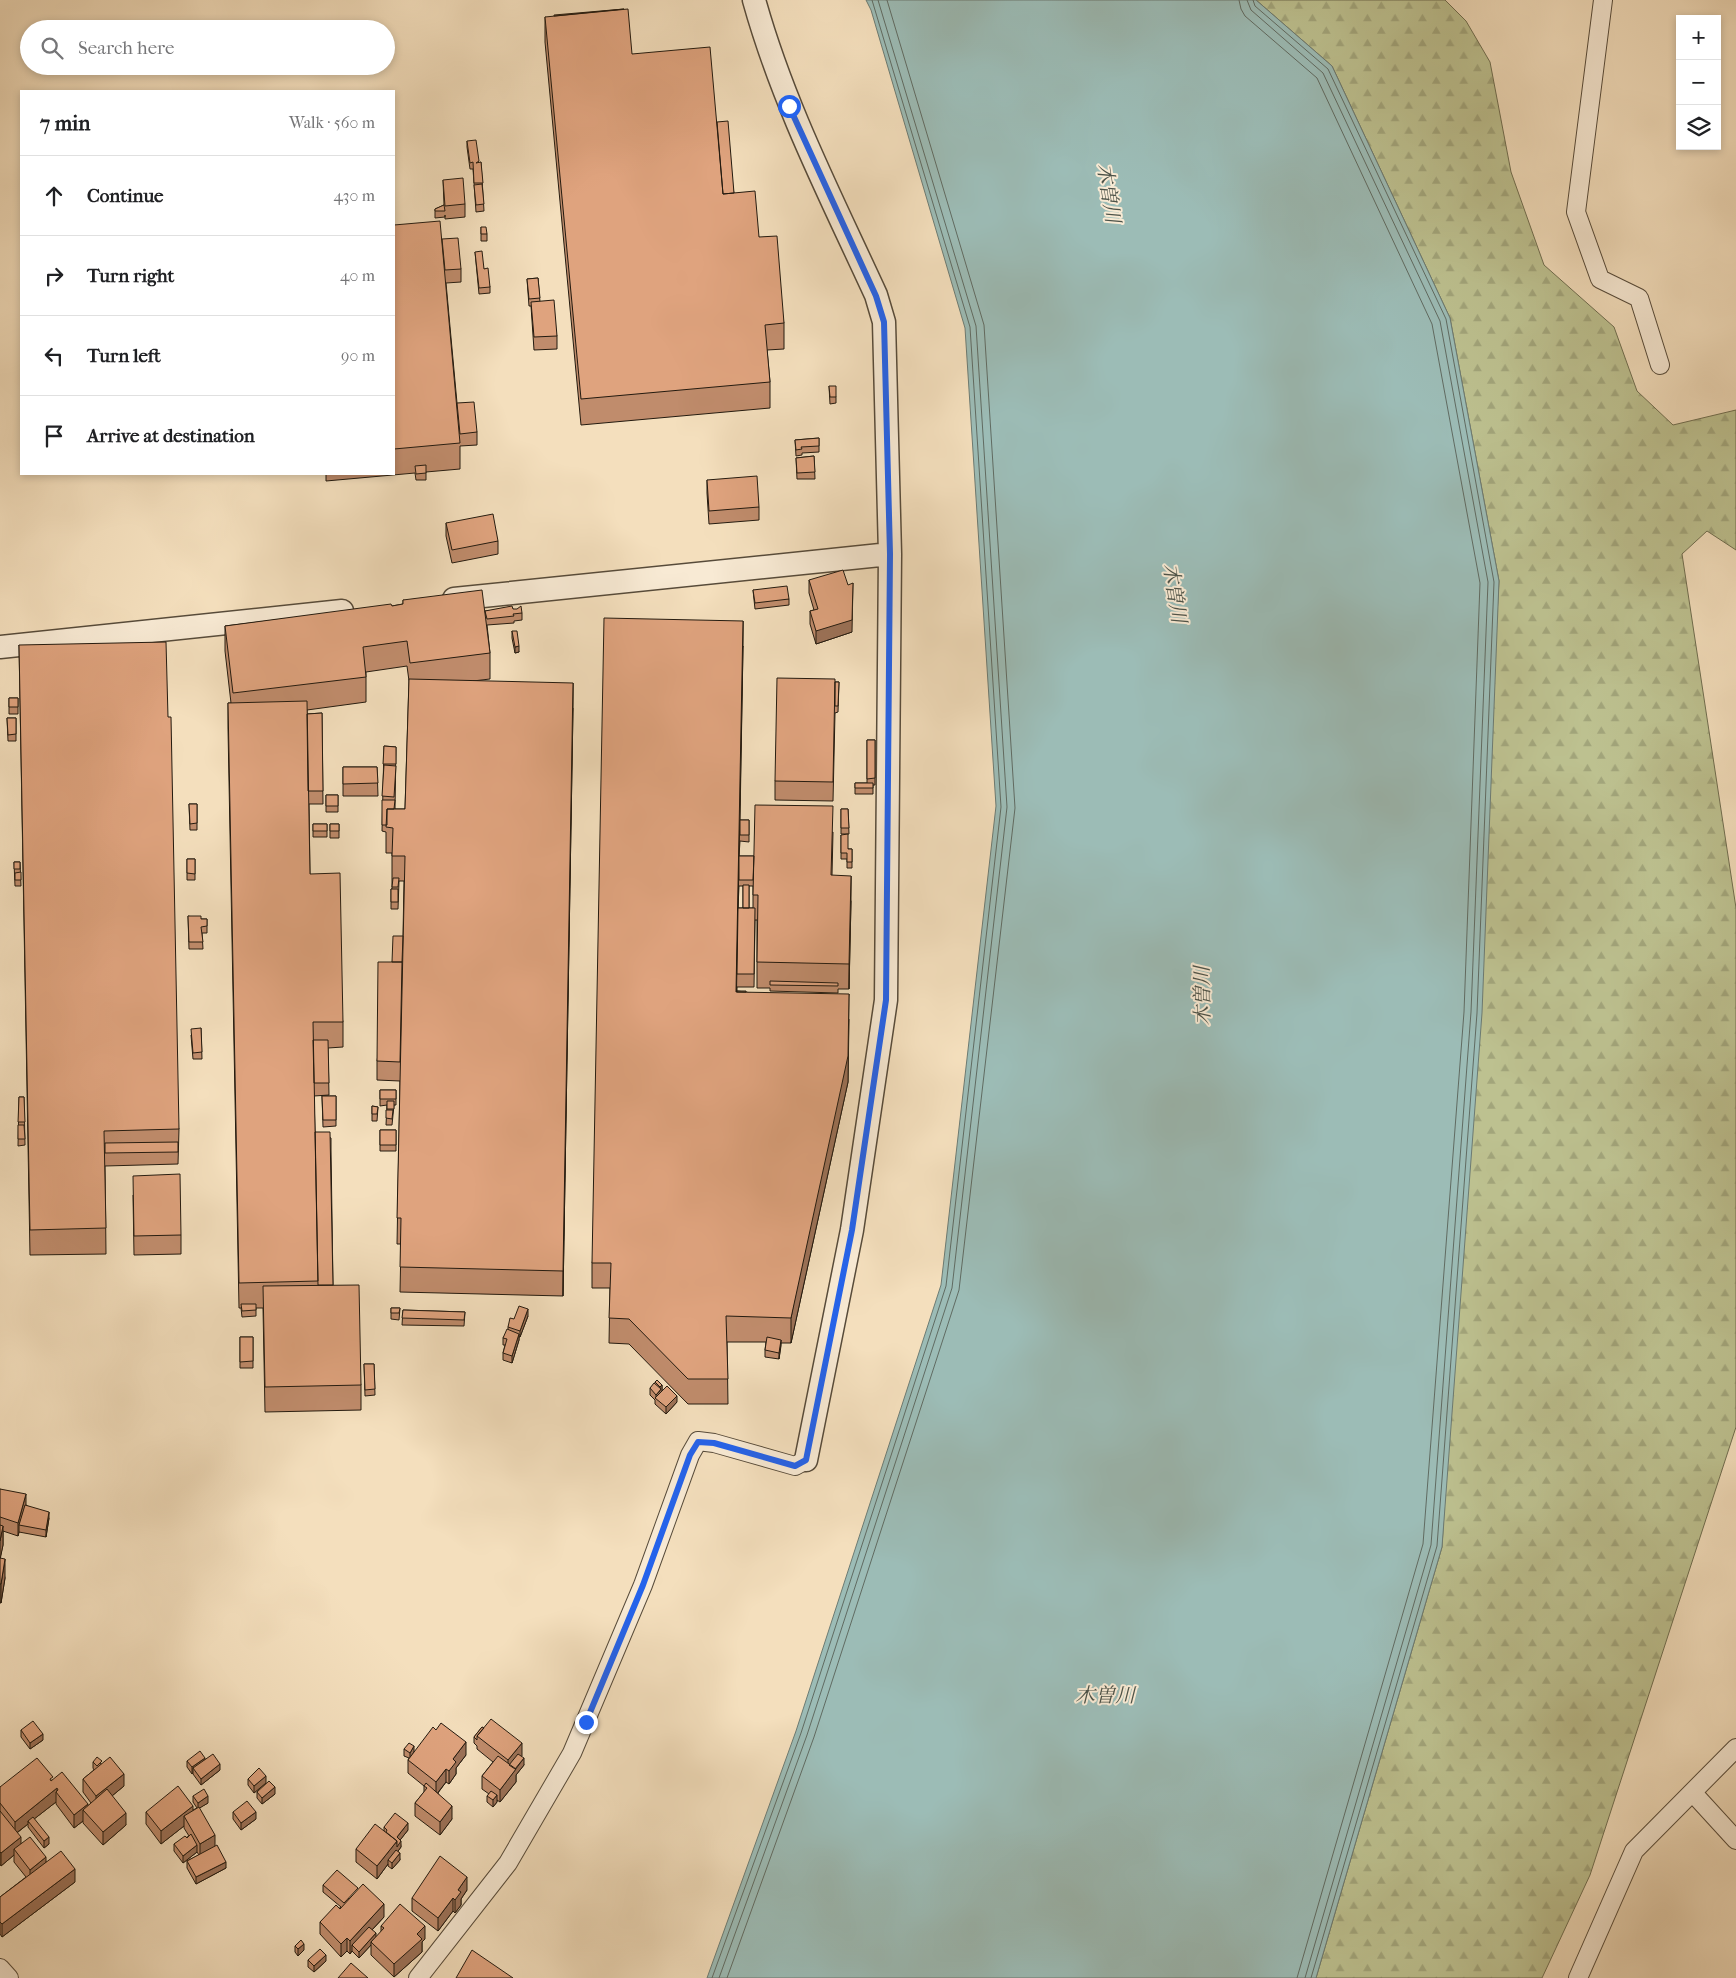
<!DOCTYPE html>
<html lang="en">
<head>
<meta charset="utf-8">
<style>
  :root { --surface:#fff; --page:#f2f2f2; --text:#202124; --muted:#757577; --line:#e0e0e0 }
  body { margin:0; font-family:"IM FELL French Canon","Noto Serif JP",serif; background:var(--page); color:var(--text) }
  .controls { position:absolute; right:15px; top:15px; display:grid; overflow:hidden; border-radius:0px; box-shadow:0 2px 8px #0003 }
  .controls button { width:45px; height:45px; display:grid; place-items:center; padding:0; border:0; border-bottom:1px solid var(--line); background:var(--surface); color:var(--text); font:25px sans-serif }
  .stop { position:absolute; width:15px; height:15px; margin:-11px; border:4px solid #2563eb; border-radius:50%; background:#fff }
  .stop.end { background:#2563eb; border-color:#fff; box-shadow:0 1px 5px #0008 }
  .list { margin:0; padding:0; list-style:none }
  h2 { display:flex; justify-content:space-between; align-items:center; height:65px; margin:0; padding:0 20px; font-size:21px }
  h2 small { font-size:16px; font-weight:400; color:var(--muted) }
  .list li { display:grid; grid-template-columns:32px 1fr auto; gap:15px; align-items:center; box-sizing:border-box; height:80px; padding:0 20px; border-top:1px solid var(--line) }
  .list b { display:block; font-size:19px; white-space:nowrap }
  .list em { font-size:16px; font-style:normal; color:var(--muted) }
  .icon { flex:none; width:28px; height:28px; fill:none; stroke:currentColor; stroke-width:2; stroke-linecap:round; stroke-linejoin:round }
  .map { position:relative; flex:none; width:1736px; height:1978px; overflow:hidden }
  .search { position:absolute; background:var(--surface); box-shadow:0 2px 8px #0003; left:20px; top:20px; width:375px; height:55px; display:flex; align-items:center; gap:12px; box-sizing:border-box; padding:0 18px; border-radius:28px; color:var(--muted); font-size:19px }
  .panel { position:absolute; background:var(--surface); box-shadow:0 2px 8px #0003; left:20px; top:90px; width:375px; height:385px; border-radius:0px }
  .map>svg:first-child { display:block }
</style>
</head>
<body>
<div class="map">
<svg width="1736" height="1978" viewBox="0 0 1736 1978">
  <defs>
    <pattern id="forest-firs" width="22" height="20" patternUnits="userSpaceOnUse" patternTransform="scale(1.25)"><rect width="22" height="20" fill="#bdc190"/><path d="M5 1l3.5 6h-7zM16 11l3.5 6h-7z" fill="#a2a57b"/></pattern>
  </defs>
  <rect width="100%" height="100%" fill="#f4dfbd"/>
  <filter id="stains"><feTurbulence type="fractalNoise" baseFrequency=".004" numOctaves="4"/><feColorMatrix values="0 0 0 0 .2 0 0 0 0 .09 0 0 0 0 .02 0 0 0 .5 -.17"/></filter>
  <radialGradient id="worn" r=".72"><stop offset=".6" stop-color="#630" stop-opacity="0"/><stop offset="1" stop-color="#630" stop-opacity=".3"/></radialGradient>
  <path fill="url(#forest-firs)" stroke="#706e50" d="M1256,0H1445L1466,21L1490,62L1511,172L1544,265L1614,327L1637,391L1673,425L1736,410V550L1707,531L1682,554L1736,908V1427L1590,1875L1542,1978H1316L1442,1547L1499,581L1450,318L1332,66Z"/>
  <path fill="#9cbcb6" stroke="#6c7b73" d="M866,0H1256L1332,66L1450,318L1499,581L1482,1013L1442,1547L1316,1978H707L796,1731L941,1285L996,806L965,328L871,10Z"/>
  <g fill="none" stroke-linecap="round" stroke-linejoin="round">
    <path stroke="#606b62" stroke-width="1" d="M1239,0L1241,9L1245,16L1317,78L1432,324L1480,583L1464,1012L1423,1544L1297,1978
      M1247,0L1251,10L1323,73L1440,321L1488,582L1471,1012L1431,1545L1305,1978
      M1253,0L1255,6L1328,69L1446,319L1494,582L1477,1013L1437,1546L1311,1978
      M712,1978L801,1733L946,1286L1001,807L970,327L872,0
      M719,1978L807,1735L952,1288L1007,807L976,326L878,0
      M727,1978L814,1737L959,1290L1015,808L984,325L887,0"/>
    <defs>
      <path id="minor" d="M1603,0L1576,212L1600,279L1639,298L1660,365
        M1693,1793L1736,1840
        M0,1968L9,1978
        M418,1978L508,1863L572,1753L643,1585L690,1455L698,1441L714,1443L795,1466L806,1460
        M1578,1978L1634,1851L1736,1748"/>
      <path id="tertiary" d="M754,0C783,104 831,197 876,295L884,322L890,554L886,1000L852,1230L806,1460
        M454,599L890,554
        M0,647L342,611"/>
    </defs>
    <use href="#minor" stroke="#574b3a" stroke-width="20"/>
    <use href="#tertiary" stroke="#574b3a" stroke-width="25"/>
    <use href="#minor" stroke="#f8ead4" stroke-width="18"/>
    <use href="#tertiary" stroke="#f8ead4" stroke-width="22"/>
  </g>
  <path fill="#c08c6c" stroke="#231a0f" fill-rule="evenodd" d="M545,17L632,54L717,122L734,193L759,237L784,323V349L767,350L770,382V408L581,425L545,42Z
    M467,141L479,163L481,162L484,211L476,212L473,169H470L467,147Z
    M443,180L465,204V217L445,219V215V217L435,218V209L444,205Z
    M394,225L442,239L461,269V282L446,283L457,403L477,432V445L460,446V469L426,472V480H416L415,473L326,481V474H394Z
    M481,227L487,234V241H481Z
    M475,252L484,269L490,287V293L479,294Z
    M538,278L540,302L557,336V349L534,350L531,306H529L527,279Z
    M829,386L836,397V403L830,404Z
    M819,438V452L802,453V455L796,456L795,440Z
    M814,456L815,479H797L796,458Z
    M707,480L759,507V520L709,524L707,493Z
    M446,523L498,541V554L452,563L446,536Z
    M809,580L852,632L816,644L810,624V611L814,610L809,593Z
    M753,590L789,599V605L755,609Z
    M403,600L485,616V611L513,609L522,613V620L514,621V623L487,625L490,653V679L473,681L573,708L563,1296L400,1292L401,1244H397L400,1081L377,1080V1061L392,962L403,936L404,881H399L398,909H391V889H392V853H386V832L382,831L384,746L396,747L395,809H405L409,681L407,666L366,672V702L307,710V714L322,713L323,804H309L310,874L343,1022V1047L328,1048L329,1095L314,1096L315,1132L331,1138V1150L333,1285L361,1385V1410L265,1412L263,1308H256V1316L242,1317L241,1308H239L228,728V703H231L225,651V626L392,606L403,604Z
    M512,631L519,652L515,653L512,638Z
    M19,645L179,1129L178,1164L105,1166L106,1254L30,1255Z
    M743,646L740,820H749V842L740,841L739,856H754L833,832L832,875L851,901L849,989H838V993L770,991V988H757V920H755L754,987H737V991L746,992L849,1019L848,1082L791,1343H781L779,1359L765,1357V1350L766,1342H727L728,1404H688L629,1344L609,1343L610,1288H592V1263ZM739,886H743V908H738ZM749,886H753V908H749Z
    M835,682H839L838,712L835,713L833,801L775,800V781Z
    M9,698H18V714H9Z
    M7,718H16V741H8Z
    M867,740H875V785H873V794H855V783H867Z
    M343,767H377L378,796H343Z
    M326,795H338V812H326Z
    M189,804H197V830H190Z
    M841,809H848L849,834H841Z
    M313,824H327V837H313Z
    M330,824H339V838H330Z
    M841,835L848,849H852V868H847V859H841Z
    M187,859H195V880H187Z
    M14,862H20L21,886H15Z
    M188,916L201,919H207V933H202L203,949H189Z
    M201,1028L202,1059H193L191,1035Z
    M380,1090H396V1105H394L392,1125H386L387,1105L380,1106Z
    M322,1096H336V1126L323,1127Z
    M19,1097H24L25,1145L18,1146Z
    M372,1106L378,1107L377,1121H372Z
    M380,1130H396V1151H380Z
    M133,1195L181,1235V1254L134,1255Z
    M391,1308H400L399,1320L391,1319Z
    M403,1310L465,1312L464,1326L402,1325Z
    M528,1316L520,1337H519V1340L512,1363L503,1360V1353L505,1345H503V1338L508,1330V1327L514,1319Z
    M240,1337H253V1368H240Z
    M364,1364H374L375,1395L365,1396Z
    M655,1382L662,1385V1391L677,1402L666,1414L655,1404V1400L650,1395V1388L655,1383Z
    M0,1489L26,1505L49,1518L46,1537L19,1532L18,1536L3,1531V1545L0,1558L5,1578L1,1603H0Z
    M482,1727L522,1756H521L524,1765L516,1775V1782L500,1802L497,1800V1802L493,1807L487,1802V1796L489,1794L482,1789V1776L493,1762L477,1749V1746L474,1743V1737Z
    M21,1730L43,1740L30,1749L21,1737Z
    M404,1749L414,1752L466,1755L456,1768V1774L449,1784L446,1782L438,1793L452,1819L440,1835L415,1816V1803L424,1792V1786L408,1773V1760L409,1758L404,1756Z
    M205,1760L220,1770L201,1785L193,1774V1773L192,1774L187,1767V1761Z
    M93,1762L102,1764L124,1786L112,1796L126,1825L103,1845L83,1823V1821L74,1828L56,1804V1802L34,1819L49,1844L44,1848L28,1827V1824L17,1833L21,1844L75,1882L2,1937L0,1934V1897L26,1877L14,1862V1855L1,1866L0,1864V1787L53,1780L88,1806L91,1803L83,1792V1779L94,1770L93,1768Z
    M248,1779L266,1783L254,1793L248,1785Z
    M257,1792L275,1794L262,1804L257,1798Z
    M193,1796L208,1803L199,1808L215,1847L226,1868L196,1884L187,1868V1861L199,1855L197,1852L183,1863L174,1851V1844L189,1836L184,1828V1826L161,1844L146,1824V1812L193,1810L197,1808L193,1802Z
    M233,1812L256,1819L241,1830L233,1819Z
    M384,1827L408,1830L400,1840L401,1847L398,1851L400,1860L392,1869L388,1866V1864L377,1879L356,1862V1849L384,1831Z
    M323,1885L384,1917L372,1930L376,1937L381,1932V1926L425,1939L422,1942V1952L394,1977L371,1955V1945L359,1958L352,1951L350,1954L347,1951L341,1957L320,1934V1922L341,1907L323,1892Z
    M467,1890L461,1899V1905L455,1913L453,1911L438,1931L412,1911V1898Z
    M295,1946L304,1950L298,1956L295,1952Z
    M308,1960L326,1961L314,1972L308,1967Z"/>
  <path fill="#9c7258" stroke="#231a0f" d="M853,583L852,632L816,644V631Z
    M743,621V646L736,1017V992Z
    M519,646V652L515,653V647Z
    M573,683V708L563,1296V1271Z
    M851,876V901L849,989V964Z
    M849,994L848,1082L791,1343V1318Z
    M528,1309V1316L520,1337V1331Z
    M519,1334V1340L512,1363V1356Z
    M781,1340V1346L779,1359V1353Z
    M662,1385V1391L656,1399V1395L660,1391V1387Z
    M677,1396V1402L666,1414V1407Z
    M26,1494V1507L19,1525V1532L18,1536V1523Z
    M49,1512V1518L46,1537V1530Z
    M3,1526V1545L0,1560V1541Z
    M5,1559V1578L1,1603V1584Z
    M43,1734V1740L30,1749V1743Z
    M466,1742V1755L456,1768V1774L449,1784V1771L453,1759Z
    M522,1743V1756L509,1771L508,1770V1760Z
    M414,1746V1752L410,1759V1753Z
    M205,1758V1764L193,1768V1773L192,1774V1767Z
    M524,1758V1765L516,1775V1782L500,1802V1790Z
    M220,1764V1770L201,1785V1779Z
    M446,1769V1782L436,1795V1782Z
    M124,1774V1786L96,1809V1796Z
    M266,1776V1783L254,1793V1786Z
    M275,1787V1794L262,1804V1798Z
    M57,1788V1793L56,1792V1802L29,1823L28,1821V1824L15,1834V1822Z
    M497,1795V1802L493,1807V1800Z
    M208,1796V1803L198,1809V1803Z
    M88,1804V1815L83,1810V1821L74,1828V1815Z
    M193,1806V1819L184,1816V1826L161,1844V1831Z
    M452,1806V1819L440,1835V1822Z
    M256,1812V1819L241,1830V1823Z
    M126,1813V1825L103,1845V1832Z
    M408,1823V1830L397,1844V1837Z
    M215,1835V1848L200,1856V1844Z
    M21,1837V1850L14,1849V1855L1,1866V1853Z
    M49,1837V1844L44,1848V1841Z
    M397,1841H401V1847L391,1861L388,1860V1864L377,1879V1866Z
    M197,1845V1852L183,1863V1856Z
    M400,1853V1860L392,1869V1863Z
    M46,1857V1870L30,1882V1870Z
    M226,1862V1868L196,1884V1877Z
    M75,1869V1882L2,1937V1924Z
    M467,1877V1890L461,1899V1905L455,1913V1900L458,1890Z
    M453,1898V1911L438,1931V1918Z
    M384,1904V1917L355,1948L352,1945V1951L350,1954V1941Z
    M425,1926V1939L422,1942V1952L394,1977V1964L417,1934Z
    M376,1933V1940L371,1942V1945L359,1958V1952Z
    M347,1938V1951L341,1957V1944Z
    M304,1944V1950L298,1956V1949Z
    M326,1955V1961L314,1972V1966Z"/>
  <path fill="#dfa37e" stroke="#231a0f" d="M624,9L554,16V15Z
    M628,9L632,54L710,47L723,194L755,191L759,237L777,236L784,323L765,325L770,382L581,399L545,17Z
    M728,121L734,193L723,194L717,122Z
    M476,140L479,161L476,163L481,162L483,183H474L473,162L470,163L467,141Z
    M463,178L465,204L445,206L443,180Z
    M482,184L484,204L476,205L474,185Z
    M444,205L445,211H435V209Z
    M440,221L460,443L394,449V225Z
    M481,227H486L487,234H481Z
    M458,238L461,269L445,270L442,239Z
    M482,251L484,269L488,268L490,287L479,288L475,252Z
    M538,278L540,298L529,299L527,279Z
    M554,300L557,336L534,337L531,302Z
    M829,386H836V397H830Z
    M474,402L477,432L460,434L457,403Z
    M819,438V446L801,447L802,449L796,450L795,440Z
    M814,456L815,472L797,473L796,458Z
    M426,465V473L416,474L415,466Z
    M757,476L759,507L709,511L707,480Z
    M493,514L498,541L452,550L446,523Z
    M843,570L848,585L853,583L852,620L816,631L810,611L818,609L809,580Z
    M787,586L789,599L755,603L753,590Z
    M482,590L490,653L410,663L407,641L363,647L366,677L233,693L225,626L391,604L392,606L403,604V600Z
    M512,606L513,609H517L521,606L522,613L513,614L514,616L487,619L485,611Z
    M604,618L743,621L736,992L849,994L848,1056L791,1318L726,1316L728,1379H688L629,1319L609,1318L611,1263H592Z
    M512,631H517L519,646L515,647Z
    M166,642L168,717H171L179,1129L104,1131L106,1228L30,1230L19,645Z
    M777,678L835,679L833,782L775,781Z
    M409,679L573,683L563,1271L400,1267L401,1218H397L405,856H392L393,828L386,827L387,809H405Z
    M835,682H839L838,706H835Z
    M9,698H18V707H9Z
    M307,701L310,874L340,873L343,1022H313L318,1281L239,1283L228,703Z
    M322,713L323,791H308L307,714Z
    M7,718H16V734L8,735Z
    M867,740H875V778L867,779Z
    M384,746L396,747V764H383Z
    M384,765L396,766L394,797L382,796Z
    M343,767H377L378,783L343,784Z
    M855,783H873V788H855Z
    M326,795H338V806H326Z
    M382,800H395L394,809H387V825H382Z
    M189,804H197V823L190,824Z
    M755,805L833,806L831,875L851,876L849,964L757,962L758,895H753Z
    M841,809H848L849,828H841Z
    M740,820H749V835H740Z
    M313,824H327V831H313Z
    M330,824H339V831H330Z
    M848,834V849H852V862H847V853H841V835Z
    M739,856H754L753,880H739Z
    M187,859H195V874L187,873Z
    M14,862H20V869H14Z
    M21,872V880H15V873Z
    M393,878H399L398,887H392Z
    M743,885H749V908H743Z
    M391,889H398V902H391Z
    M738,908H755L754,974H737Z
    M188,916H201V919H207V926L201,927L203,942H189Z
    M393,936H403L402,962H392Z
    M378,962H402L400,1062L377,1061Z
    M770,981L838,983V986L770,985Z
    M737,991H746V992H737Z
    M201,1028L202,1052L193,1053L191,1029Z
    M313,1040H328L329,1083H314Z
    M380,1090H396V1099H380Z
    M322,1096H336V1120H323Z
    M19,1097H24L25,1122H18Z
    M387,1101H394V1109H387Z
    M372,1106L378,1107L377,1114H372Z
    M386,1110H393L392,1119L386,1118Z
    M18,1125H24L25,1139H18Z
    M380,1130H396V1145H380Z
    M315,1132H330L333,1285H318Z
    M178,1142V1152L105,1153V1143Z
    M180,1174L181,1235L134,1236L133,1176Z
    M359,1285L361,1385L265,1387L263,1286Z
    M241,1304H256V1310L242,1311Z
    M519,1306L528,1309L520,1331L508,1327L510,1318L514,1319Z
    M391,1308H400L399,1313H391Z
    M403,1310L465,1312L464,1320L402,1318Z
    M507,1329L519,1334L512,1356L503,1353L507,1339L503,1338Z
    M240,1337H253V1361L240,1362Z
    M767,1337L781,1340L779,1353L765,1350Z
    M364,1364H374L375,1389L365,1390Z
    M657,1380L662,1385L660,1387L655,1382Z
    M654,1383L661,1389L656,1395L650,1388Z
    M667,1386L677,1396L666,1407L655,1398Z
    M0,1489L26,1494L18,1523L0,1517Z
    M25,1505L49,1512L46,1530L19,1525Z
    M0,1525L3,1526L0,1541Z
    M0,1558L5,1559L1,1584H0Z
    M491,1719L522,1743L508,1760L477,1736Z
    M33,1721L43,1734L30,1743L21,1730Z
    M441,1723L466,1742L453,1759L456,1762L449,1771L446,1769L436,1782L408,1760L433,1727L436,1730Z
    M482,1727L484,1728L477,1736V1740L474,1737Z
    M409,1743L414,1746L410,1753L404,1749Z
    M200,1751L205,1758L192,1767L187,1761Z
    M213,1754L220,1764L201,1779L193,1768Z
    M518,1754L524,1758L515,1769L509,1765Z
    M498,1756L516,1769L500,1790L482,1776Z
    M97,1757L102,1761L97,1766L93,1762Z
    M110,1757L124,1774L96,1796L83,1779Z
    M37,1758L53,1777L50,1779L51,1781L62,1772L88,1804L74,1815L56,1792L58,1790L57,1788L15,1822L0,1803V1787Z
    M259,1768L266,1776L254,1786L248,1779Z
    M269,1781L275,1787L262,1798L257,1792Z
    M426,1783L452,1806L440,1822L415,1803L427,1788L424,1786Z
    M178,1786L193,1806L161,1831L146,1812Z
    M107,1789L126,1813L103,1832L83,1810Z
    M204,1789L208,1796L198,1803L193,1796Z
    M491,1791L497,1795L493,1800L487,1796Z
    M247,1801L256,1812L241,1823L233,1812Z
    M199,1807L215,1835L200,1844L184,1816Z
    M0,1811L21,1837L1,1853L0,1852Z
    M395,1813L408,1823L397,1837L401,1841L397,1847V1841L386,1832L387,1830L384,1827Z
    M33,1817L49,1837L44,1841L28,1821Z
    M375,1824L397,1841L377,1866L356,1849Z
    M191,1834L197,1845L183,1856L174,1844L185,1836L187,1838Z
    M30,1837L46,1857L30,1870L14,1849Z
    M217,1845L226,1862L196,1877L187,1861Z
    M396,1850L400,1853L392,1863L388,1860Z
    M61,1851L75,1869L2,1924L0,1922V1897Z
    M440,1856L467,1877L458,1890L461,1892L455,1900L453,1898L438,1918L412,1898Z
    M337,1870L358,1888L344,1903L323,1885Z
    M363,1884L384,1904L350,1941L347,1938L341,1944L320,1922L336,1905L340,1909Z
    M400,1904L425,1926L417,1934L422,1939L394,1964L371,1942L384,1928L381,1926Z
    M369,1927L376,1933L359,1952L352,1945Z
    M301,1940L304,1944L298,1949L295,1946Z
    M320,1949L326,1955L314,1966L308,1960Z
    M472,1950L513,1978H456Z
    M351,1963L368,1978H338Z"/>
  <g fill="none" stroke-linecap="round" stroke-linejoin="round">
    <path stroke="#2563eb" stroke-width="6" d="M586,1722L643,1585L690,1455L698,1442L714,1443L795,1466L806,1460L852,1230L886,1000L890,554L884,322L876,296L789,106"/>
  </g>
  <g text-anchor="middle" stroke-width="4" stroke-linejoin="round" paint-order="stroke">
    <g font-size="20" font-style="italic" fill="#4d5349" stroke="#f8ead4">
      <text transform="translate(1109 193) rotate(81)" y="7">木曽川</text>
      <text transform="translate(1175 593) rotate(81)" y="7">木曽川</text>
      <text transform="translate(1202 996) rotate(-91)" y="7">木曽川</text>
      <text x="1105" y="1702">木曽川</text>
    </g>
  </g>
  <rect width="100%" height="100%" filter="url(#stains)"/>
  <rect width="100%" height="100%" fill="url(#worn)"/>
</svg>
<div class="controls">
<button>+</button>
<button>−</button>
<button><svg class="icon" aria-label="layers" viewBox="0 0 24 24"><path d="M12 4l9 5-9 5-9-5zM3 14l9 5 9-5"/></svg></button>
</div>
<div class="stop" style="left:789px;top:106px"></div>
<div class="stop end" style="left:586px;top:1722px"></div>
<div class="search"><svg class="icon" aria-label="search" viewBox="0 0 24 24"><circle cx="10" cy="10" r="6"/><path d="M15 15l6 6"/></svg>Search here</div>
<section class="panel">
<h2>7 min<small>Walk · 560 m</small></h2>
<ul class="list">
<li><svg class="icon" aria-label="ahead" viewBox="0 0 24 24"><path d="M12 20V5M6 11l6-6 6 6"/></svg><div><b>Continue</b></div><em>430 m</em></li>
<li><svg class="icon" aria-label="right" viewBox="0 0 24 24"><path d="M7 20v-9h11M14 6l5 5-5 5"/></svg><div><b>Turn right</b></div><em>40 m</em></li>
<li><svg class="icon" aria-label="left" viewBox="0 0 24 24"><path d="M17 20v-9H6M10 6l-5 5 5 5"/></svg><div><b>Turn left</b></div><em>90 m</em></li>
<li><svg class="icon" aria-label="arrive" viewBox="0 0 24 24"><path d="M6 21V4h12l-3 4 3 4H6"/></svg><div><b>Arrive at destination</b></div></li>
</ul>
</section>
</div>
</body>
</html>
